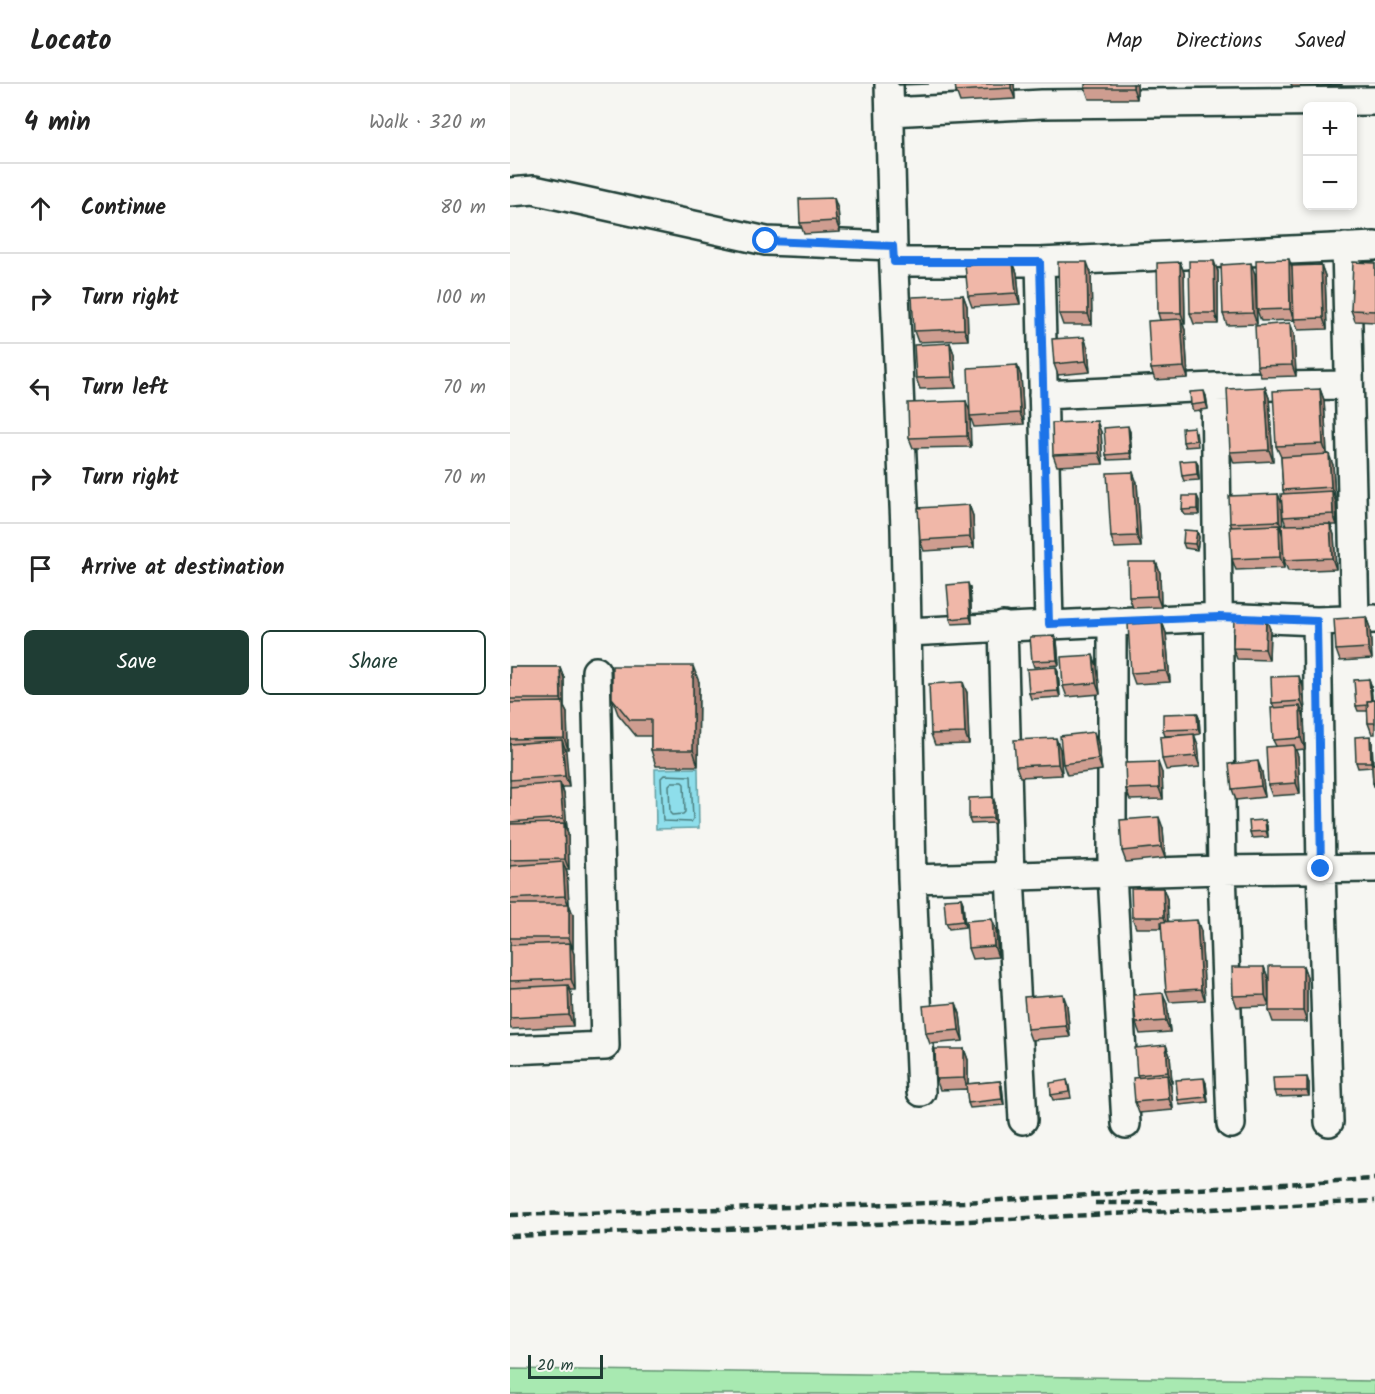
<!DOCTYPE html>
<html lang="en">
<head>
<meta charset="utf-8">
<style>
  :root { --surface:#fff; --page:#f6f6f6; --text:#222; --muted:#767676; --line:#e0e0e0; --accent:#1f3d34 }
  body { margin:0; font-family:Kalam,sans-serif; background:var(--page); color:var(--text) }
  .controls { position:absolute; right:18px; top:18px; display:grid; overflow:hidden; border-radius:9px; box-shadow:0 3px 9px #0003 }
  .controls button { width:54px; height:54px; display:grid; place-items:center; padding:0; border:0; border-bottom:2px solid var(--line); background:var(--surface); color:var(--text); font:30px sans-serif }
  .scale { position:absolute; left:18px; bottom:15px; width:75px; box-sizing:border-box; padding-left:6px; border:3px solid #1f3d34; border-top:0; font-size:16px; line-height:21px; white-space:nowrap; color:#1f3d34; -webkit-text-stroke:4px #f6f6f2; paint-order:stroke }
  .stop { position:absolute; width:18px; height:18px; margin:-14px; border:4px solid #1a73e8; border-radius:50%; background:#fff }
  .stop.end { background:#1a73e8; border-color:#fff; box-shadow:0 2px 6px #0008 }
  .list { margin:0; padding:0; list-style:none }
  h2 { display:flex; justify-content:space-between; align-items:center; height:78px; margin:0; padding:0 24px; font-size:26px }
  h2 small { font-size:20px; font-weight:400; color:var(--muted) }
  .list li { display:grid; grid-template-columns:39px 1fr auto; gap:18px; align-items:center; box-sizing:border-box; height:90px; padding:0 24px; border-top:2px solid var(--line) }
  .list b { display:block; font-size:22px; white-space:nowrap }
  .list em { font-size:20px; font-style:normal; color:var(--muted) }
  .actions { display:flex; gap:12px; padding:18px 24px }
  .actions a { flex:1; padding:14px 0; border:2px solid var(--accent); border-radius:9px; text-align:center; font-size:21px; color:var(--accent) }
  .actions .main { background:var(--accent); color:#fff }
  .icon { flex:none; width:33px; height:33px; fill:none; stroke:currentColor; stroke-width:2; stroke-linecap:round; stroke-linejoin:round }
  .map { position:relative; flex:none; width:865px; height:1310px; overflow:hidden }
  header { display:flex; align-items:center; gap:36px; box-sizing:border-box; height:84px; padding:0 30px; background:var(--surface); border-bottom:2px solid var(--line) }
  header strong { font-size:28px }
  nav { display:flex; gap:33px; margin-inline-start:auto; font-size:21px }
  main { display:flex }
  aside { flex:1; background:var(--surface) }
  .map>svg:first-child { display:block }
</style>
</head>
<body>
<header>
<strong>Locato</strong>
<nav><a>Map</a><a>Directions</a><a>Saved</a></nav>
</header>
<main>
<aside>
<h2>4 min<small>Walk · 320 m</small></h2>
<ul class="list">
<li><svg class="icon" aria-label="ahead" viewBox="0 0 24 24"><path d="M12 20V5M6 11l6-6 6 6"/></svg><div><b>Continue</b></div><em>80 m</em></li>
<li><svg class="icon" aria-label="right" viewBox="0 0 24 24"><path d="M7 20v-9h11M14 6l5 5-5 5"/></svg><div><b>Turn right</b></div><em>100 m</em></li>
<li><svg class="icon" aria-label="left" viewBox="0 0 24 24"><path d="M17 20v-9H6M10 6l-5 5 5 5"/></svg><div><b>Turn left</b></div><em>70 m</em></li>
<li><svg class="icon" aria-label="right" viewBox="0 0 24 24"><path d="M7 20v-9h11M14 6l5 5-5 5"/></svg><div><b>Turn right</b></div><em>70 m</em></li>
<li><svg class="icon" aria-label="arrive" viewBox="0 0 24 24"><path d="M6 21V4h12l-3 4 3 4H6"/></svg><div><b>Arrive at destination</b></div></li>
</ul>
<div class="actions"><a class="main">Save</a><a>Share</a></div>
</aside>
<div class="map">
<svg width="865" height="1310" viewBox="0 0 865 1310">
  <rect width="100%" height="100%" fill="#f6f6f2"/>
  <filter id="ink" filterUnits="userSpaceOnUse"><feTurbulence type="fractalNoise" baseFrequency=".0167" numOctaves="2"/><feDisplacementMap in="SourceGraphic" scale="12" xChannelSelector="R" yChannelSelector="G"/><feConvolveMatrix kernelMatrix="1 2 1 2 8 2 1 2 1" color-interpolation-filters="sRGB"/></filter>
  <g filter="url(#ink)">
    <path fill="#a8e9b1" stroke="#649372" stroke-width="1.5" d="M0,1285L865,1297V1310H0Z"/>
    <path fill="#8edeeb" stroke="#629ea2" stroke-width="1.5" d="M188,684L189,744L146,745L145,685Z"/>
    <g fill="none" stroke-linecap="round" stroke-linejoin="round">
      <path stroke="#4b7d7d" stroke-width="1.5" d="M154,691L181,692L183,735L181,738L153,737L151,694Z
        M162,698H172L174,700L175,728L173,730L162,731L160,729L159,701Z"/>
      <defs>
        <path id="minor" d="M379,0L383,162L395,444L402,795L411,1008
          M380,28L532,20L865,17
          M0,108L24,106L256,157L383,162
          M836,163L845,534
          M384,178H530L865,162
          M530,178L539,540
          M705,303L712,786L721,1040
          M533,311L705,303L838,301
          M602,537V790L616,1040
          M807,537L811,785L819,1038
          M493,542L500,793L513,1036
          M397,548L709,533L807,537L865,535
          M402,795L712,786L865,784
          M0,966L95,962L86,587"/>
      </defs>
      <use href="#minor" stroke="#1f3d34" stroke-width="32"/>
      <use href="#minor" stroke="#f6f6f2" stroke-width="27"/>
      <path stroke="#1f3d34" stroke-width="4.5" stroke-dasharray="9 4.5" stroke-linecap="butt" d="M585,1119H651
        M0,1131L453,1118L865,1095
        M0,1152L457,1137L865,1117"/>
    </g>
    <path fill="#ce9d90" stroke="#1f3d34" stroke-width="1.5" d="M388,0H419L389,1Z
      M504,0L505,15L450,18L446,7Z
      M627,0V15H579L575,4Z
      M781,0H832V1L782,3Z
      M328,125L330,148L294,150L290,139Z
      M503,178L507,189L510,220L462,223L458,212Z
      M670,178L674,189L675,240H673L675,246L678,294L645,296L641,285L650,236L648,229Z
      M865,179V238L845,237L841,226Z
      M811,181L815,192L817,245L788,246L784,235L783,209L784,236L751,237L747,226L782,185Z
      M708,188V240H684L680,229Z
      M581,189L582,241H553L549,230Z
      M745,190L747,240L717,241L713,230Z
      M453,211L457,222L458,256L408,258L404,247Z
      M780,239L784,250L786,292L751,293L747,282Z
      M440,259L444,270L446,304L410,305L406,294Z
      M578,264L580,288L548,291L544,280Z
      M507,281L511,292L514,340L464,343L460,332Z
      M755,303L759,314L763,377L724,379L720,368Z
      M810,305L814,316L817,370L823,381L825,414L826,418L827,441H821L824,451L826,485L778,487L774,476L773,455L774,484L726,486L722,475V443L720,439L768,410L772,421V441H776L773,433L774,410L773,406L771,373L766,362Z
      M696,312L698,325L683,327L681,321Z
      M456,317L461,363L403,364L399,354Z
      M591,348L593,380L547,382L543,371Z
      M620,348L622,375L598,376L596,371Z
      M686,348L688,362L675,363L673,358Z
      M688,381L689,396L674,397L672,392Z
      M627,399L631,463L605,464L601,453Z
      M687,412L689,417V431H675L672,426Z
      M459,421L463,432L464,464L414,467L410,456Z
      M687,447L689,453L687,466L675,464L673,459Z
      M646,478L650,489L651,523L623,524L619,513Z
      M460,505L462,539L442,540L440,535Z
      M856,533L860,544L862,575L830,577L826,566Z
      M652,538L656,549L660,598L625,600L621,589Z
      M760,545L759,576L727,575L723,564Z
      M545,552L547,557L549,581L524,583L522,577Z
      M587,582L590,610L557,613L553,602Z
      M0,583H50L54,594V623L57,629L58,665H55L59,703H52L54,710L57,745L58,750L59,786H56L57,789L59,820L63,831V865H62L64,870L65,906H60L62,912L63,942L1,945L0,942Z
      M548,588L550,613L521,615L519,609Z
      M859,595L861,601L862,617L865,616V650H862L858,639V627H848L846,622Z
      M189,598L188,682H146L141,666V652H126L108,630L102,614Z
      M793,603L795,628L792,629L794,633L795,665L785,666L788,672L790,710L762,712L758,701L766,662L763,656L764,623L762,619Z
      M457,609L459,660L425,661L421,650Z
      M687,629L689,634L690,650L684,651L688,661L690,683L656,686L652,675L676,651L655,652L653,646Z
      M862,658L863,680H865V705L863,699L862,683L848,684L846,678Z
      M588,659L592,686L557,691L553,680Z
      M550,665L552,691L510,693L506,682Z
      M752,688L755,713L726,716L722,705Z
      M652,689L653,715L620,716L616,705Z
      M485,719V739L461,740L459,735Z
      M755,736L757,742L758,753L742,754L740,748Z
      M653,744L655,774L616,778L612,767Z
      M653,804L657,815L658,837L691,847L695,916L660,918L656,907L652,844H626L622,833Z
      M451,814L453,819L455,843L439,845L436,839Z
      M486,846L488,873L462,875L458,864Z
      M793,882L797,893V938H763L759,927Z
      M754,883L758,894L759,922L727,923L723,912Z
      M446,919L450,930L453,957L420,960L416,949Z
      M657,920L660,948L630,950L626,939Z
      M557,921L560,953L521,956L517,945Z
      M656,961L660,972L662,999H660L661,1002L663,1026L629,1029L625,1018L629,994L627,991Z
      M454,965L458,976V1000L490,997L492,1002L494,1021L460,1024L458,1019L457,1005L430,1006L426,995Z
      M557,996L559,1002L561,1014L543,1016L541,1011Z
      M696,999L698,1018L670,1021L668,1016Z
      M799,999V1012L766,1013L764,1007Z"/>
    <path fill="#a88076" stroke="#1f3d34" stroke-width="1.5" d="M501,0H504L505,15L501,4Z
      M623,0H627V15L623,4Z
      M324,114L328,125L330,148L326,137Z
      M779,175L783,186L784,236L780,225Z
      M704,177L708,188V240L705,229Z
      M503,178L507,189L510,220L506,209Z
      M577,178L581,189L582,241L578,230Z
      M670,178L674,189L675,240L671,229Z
      M741,179L745,190L747,240L743,229Z
      M811,181L815,192L817,245L813,234Z
      M453,211L457,222L458,256L454,245Z
      M671,235L675,246L678,294L674,283Z
      M780,239L784,250L786,292L782,281Z
      M574,253L578,264L580,288L576,277Z
      M440,259L444,270L446,304L442,293Z
      M507,281L511,292L514,340L510,329Z
      M755,303L759,314L763,377L759,366Z
      M810,305L814,316L817,371L813,360Z
      M694,307L696,312L698,325L696,319Z
      M456,317L460,328L461,363L457,352Z
      M587,337L591,348L593,380L589,369Z
      M618,342L620,348L622,375L620,369Z
      M819,370L823,381L825,414L821,403Z
      M686,376L688,381L689,396L687,390Z
      M623,388L627,399L631,463L627,452Z
      M822,407L826,418L827,441L823,430Z
      M768,410L772,421L773,448L769,437Z
      M687,412L689,417V431L687,425Z
      M459,421L463,432L464,464L460,453Z
      M820,440L824,451L826,485L822,474Z
      M769,441L773,452L774,484L770,473Z
      M687,447L689,453L687,466L685,460Z
      M646,478L650,489L651,523L647,512Z
      M458,499L460,505L462,539L460,533Z
      M856,533L860,544L862,575L858,564Z
      M756,534L760,545L759,576L755,565Z
      M652,538L656,549L660,598L656,587Z
      M545,552L547,557L549,581L547,576Z
      M583,571L587,582L590,610L586,599Z
      M183,582L189,598L188,682L183,666Z
      M50,583L54,594V623L57,629L58,665L54,654L53,622L51,615Z
      M546,583L548,588L550,613L548,607Z
      M789,592L793,603L795,628L791,617Z
      M859,595L861,601L863,627L861,621Z
      M453,598L457,609L459,660L455,649Z
      M790,622L794,633L795,665L791,654Z
      M687,629L689,634L690,650L688,645Z
      M584,648L588,659L592,686L588,675Z
      M684,650L688,661L690,683L686,672Z
      M860,652L862,658L863,683L861,678Z
      M546,654L550,665L552,691L548,680Z
      M52,656L56,667L59,703L55,692Z
      M784,661L788,672L790,710L786,699Z
      M748,677L752,688L755,713L751,702Z
      M648,678L652,689L653,715L649,704Z
      M50,699L54,710L57,745L53,734Z
      M483,713L485,719V739L483,734Z
      M649,733L653,744L655,774L651,763Z
      M755,736L757,742L758,753L756,747Z
      M54,739L58,750L59,786L55,775Z
      M53,778L57,789L59,820L63,831V865L59,854V822L55,812Z
      M653,804L657,815L658,844L654,833Z
      M451,814L453,819L455,843L453,837Z
      M482,835L486,846L488,873L484,862Z
      M687,836L691,847L695,916L691,905Z
      M60,859L64,870L65,906L61,895Z
      M793,882L797,893V938L793,927Z
      M754,883L758,894L759,922L755,911Z
      M58,901L62,912L63,942L59,931Z
      M653,909L657,920L660,948L656,937Z
      M553,910L557,921L560,953L556,942Z
      M446,919L450,930L453,957L449,946Z
      M656,961L660,972L662,999L658,988Z
      M454,965L458,976V1005L454,994Z
      M657,991L661,1002L663,1026L659,1015Z
      M797,993L799,999V1012L797,1007Z
      M694,994L696,999L698,1018L696,1013Z
      M490,997L492,1002L494,1021L492,1015Z"/>
    <path fill="#f0b7a8" stroke="#1f3d34" stroke-width="1.5" d="M445,0H501V4L446,7Z
      M575,0H623V4H575Z
      M324,114L326,137L290,139L289,115Z
      M779,175L780,225L747,226L746,176Z
      M679,177H704L705,229H680Z
      M503,178L506,209L458,212L455,181Z
      M548,178H577L578,230H549Z
      M670,178L671,229H648L647,179Z
      M843,178L865,179V227L841,226Z
      M741,179L743,229L713,230L711,181Z
      M811,181L813,234L784,235L782,182Z
      M453,211L454,245L404,247L402,213Z
      M671,235L674,283L641,285L638,237Z
      M780,239L782,281L747,282L745,242Z
      M574,253L576,277L544,280L542,255Z
      M440,259L442,293L406,294L404,261Z
      M507,281L510,329L460,332L458,284Z
      M755,303L759,366L720,368L717,305Z
      M810,305L813,360L766,362L763,307Z
      M694,307L696,319L681,321L680,308Z
      M456,317L457,352L399,354L398,319Z
      M587,337L589,369L543,371L542,339Z
      M618,342L620,369L596,371L594,344Z
      M684,343L686,356L673,358L672,344Z
      M819,370L821,403L773,406L771,373Z
      M686,376L687,390L672,392L670,377Z
      M623,388L627,452L601,453L597,389Z
      M822,407L823,430L773,433L771,410Z
      M768,410L769,437L720,439L719,412Z
      M673,412H687V425L672,426Z
      M459,421L460,453L410,456L408,424Z
      M820,440L822,474L774,476L772,441Z
      M769,441L770,473L722,475L720,443Z
      M674,446L687,447L685,460L673,459Z
      M618,478H646L647,512L619,513Z
      M458,499L460,533L440,535L437,501Z
      M856,533L858,564L826,566L824,535Z
      M724,534H756L755,565L723,564Z
      M652,538L656,587L621,589L618,540Z
      M545,552L547,576L522,577L520,553Z
      M583,571L586,599L553,602L551,573Z
      M102,582H183V666H141V636H120L102,614Z
      M0,583H50L51,615H0Z
      M546,583L548,607L519,609L517,585Z
      M789,592L791,617L762,619L761,593Z
      M859,595L861,617H857L858,621L846,622L844,596Z
      M453,598L455,649L421,650L419,600Z
      M865,616V639H858L857,617Z
      M53,618L54,654L0,655V619Z
      M790,622L791,654L763,656L761,624Z
      M687,629L688,645L653,646V630Z
      M584,648L588,675L553,680L550,652Z
      M684,650L686,672L652,675L650,653Z
      M860,652L861,678H846L845,653Z
      M546,654L548,680L506,682L504,656Z
      M52,656L55,692L0,696V660Z
      M784,661L786,699L758,701L756,663Z
      M748,677L751,702L722,705L719,680Z
      M648,678L649,704L616,705L615,679Z
      M862,680H865V699H863Z
      M50,699L53,734L0,738V703Z
      M483,713V734L459,735V714Z
      M649,733L651,763L612,767L610,736Z
      M755,736L756,747L740,748L739,737Z
      M54,739L55,775L0,776V740Z
      M53,778L55,812L0,815V782Z
      M621,804H653L654,833H622Z
      M451,814L453,837L436,839L434,815Z
      M0,820H59V854H0Z
      M482,835L484,862L458,864L456,837Z
      M687,836L691,905L656,907L651,838Z
      M60,859L61,895L0,897V861Z
      M759,882H793V927H759Z
      M722,883H754L755,911L723,912Z
      M58,901L59,931L0,934V904Z
      M653,909L656,937L626,939L623,911Z
      M553,910L556,942L517,945L514,913Z
      M446,919L449,946L416,949L413,922Z
      M656,961L658,988L627,991L625,964Z
      M425,965H454V994L426,995Z
      M657,991L659,1015L625,1018L623,994Z
      M797,993V1007H764L763,994Z
      M694,994L696,1013L668,1016L666,996Z
      M557,996L559,1008L541,1011L540,999Z
      M490,997L492,1015L458,1019L456,1000Z"/>
  </g>
  <g fill="none" stroke-linecap="round" stroke-linejoin="round" filter="url(#ink)">
    <path stroke="#1a73e8" stroke-width="8" d="M256,157L383,162L384,178H530L539,540L709,533L807,537L811,785"/>
  </g>
</svg>
<div class="controls">
<button>+</button>
<button>−</button>
</div>
<div class="scale">20 m</div>
<div class="stop" style="left:256px;top:157px"></div>
<div class="stop end" style="left:811px;top:785px"></div>
</div>
</main>
</body>
</html>
